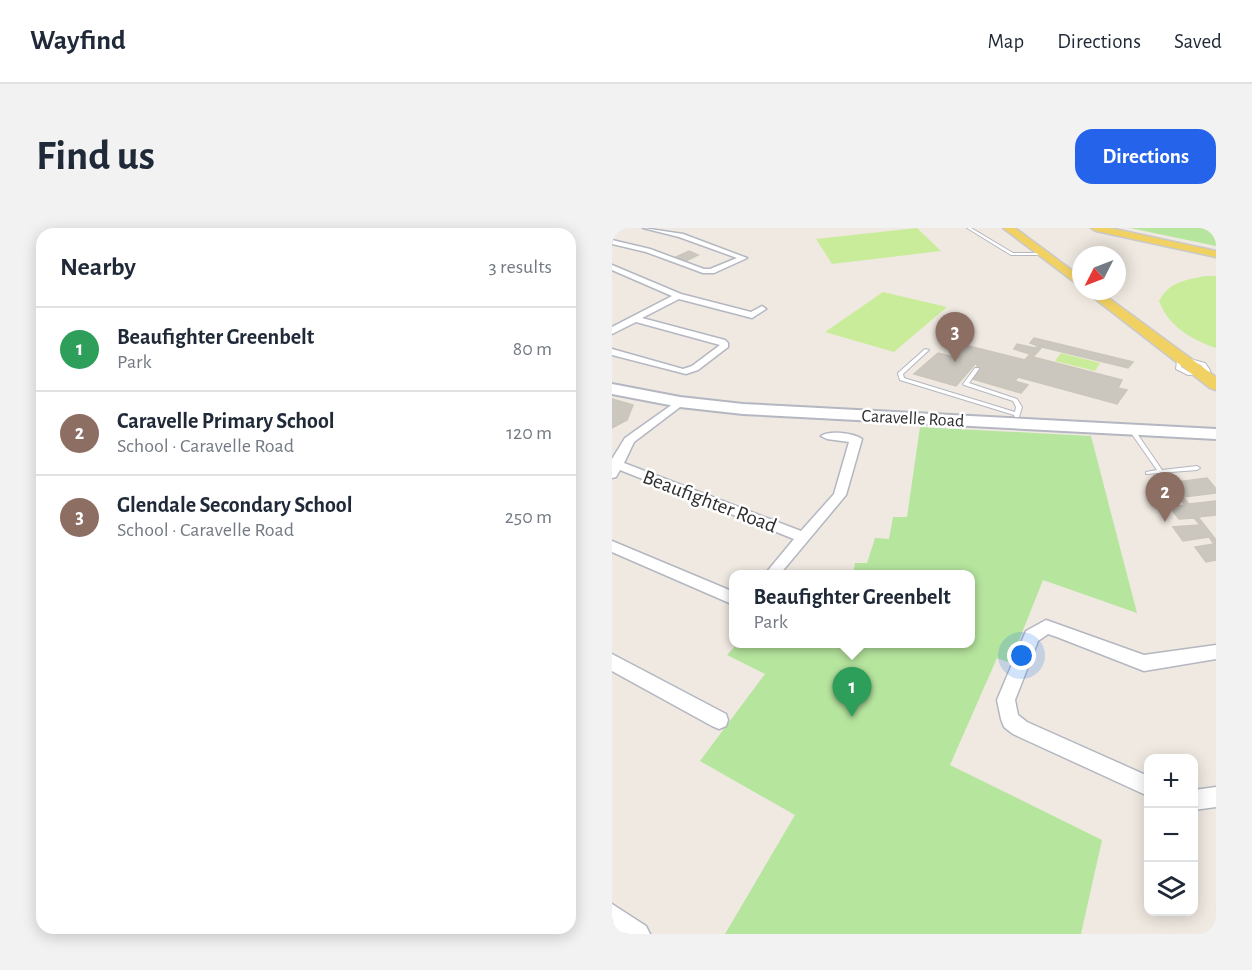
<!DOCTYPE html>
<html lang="en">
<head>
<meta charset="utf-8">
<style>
  :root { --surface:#fff; --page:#f2f2f3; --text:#1f2937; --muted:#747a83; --line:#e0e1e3; --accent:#2563eb }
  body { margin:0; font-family:"Alegreya Sans",sans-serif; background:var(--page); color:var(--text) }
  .controls { position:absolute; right:18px; bottom:18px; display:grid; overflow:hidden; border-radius:12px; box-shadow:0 3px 15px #0003 }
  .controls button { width:54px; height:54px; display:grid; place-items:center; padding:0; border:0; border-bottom:2px solid var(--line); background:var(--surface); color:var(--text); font:30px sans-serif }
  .compass { position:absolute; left:460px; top:18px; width:54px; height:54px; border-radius:50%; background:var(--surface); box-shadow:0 3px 15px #0003; rotate:228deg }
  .you { position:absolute; left:410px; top:428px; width:21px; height:21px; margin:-15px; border:4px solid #fff; border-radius:50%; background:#1a73e8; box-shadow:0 0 0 9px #1a73e833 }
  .badge { display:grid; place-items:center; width:39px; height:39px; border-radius:50%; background:var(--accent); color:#fff; font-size:20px; font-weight:700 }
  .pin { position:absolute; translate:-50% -50px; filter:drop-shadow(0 2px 3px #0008) }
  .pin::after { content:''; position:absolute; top:32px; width:21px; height:18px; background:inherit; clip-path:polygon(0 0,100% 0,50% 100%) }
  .popup { position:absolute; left:117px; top:342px; width:246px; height:78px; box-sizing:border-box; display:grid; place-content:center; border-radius:12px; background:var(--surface); filter:drop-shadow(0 2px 4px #0005); font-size:20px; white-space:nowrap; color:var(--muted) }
  .popup b { font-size:22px; color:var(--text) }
  .popup::after { content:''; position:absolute; left:50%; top:100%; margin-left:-12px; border:12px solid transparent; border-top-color:var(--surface) }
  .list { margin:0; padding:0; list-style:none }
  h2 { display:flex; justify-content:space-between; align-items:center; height:78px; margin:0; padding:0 24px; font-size:26px }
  h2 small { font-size:20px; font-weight:400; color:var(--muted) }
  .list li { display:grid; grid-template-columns:39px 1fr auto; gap:18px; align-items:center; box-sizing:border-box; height:84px; padding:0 24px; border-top:2px solid var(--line) }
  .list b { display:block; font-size:22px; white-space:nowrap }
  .list p { margin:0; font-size:20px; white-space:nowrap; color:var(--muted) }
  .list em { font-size:20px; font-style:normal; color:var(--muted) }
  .icon { flex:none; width:33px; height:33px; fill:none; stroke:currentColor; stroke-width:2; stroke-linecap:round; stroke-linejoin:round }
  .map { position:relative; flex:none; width:604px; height:706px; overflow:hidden; border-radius:18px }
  header { display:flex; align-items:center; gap:36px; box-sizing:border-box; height:84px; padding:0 30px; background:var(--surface); border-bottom:2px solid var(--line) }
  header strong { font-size:28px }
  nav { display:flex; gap:33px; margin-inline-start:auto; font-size:21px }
  .intro { display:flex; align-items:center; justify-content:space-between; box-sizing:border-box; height:144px; padding:0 36px }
  h1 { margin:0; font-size:42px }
  .button { padding:15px 27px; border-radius:18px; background:var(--accent); color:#fff; font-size:21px; font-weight:700 }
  main { display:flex; gap:36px; padding:0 36px }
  aside { flex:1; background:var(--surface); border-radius:18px; box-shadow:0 3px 15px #0003 }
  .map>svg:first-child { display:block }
</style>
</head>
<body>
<header>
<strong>Wayfind</strong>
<nav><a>Map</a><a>Directions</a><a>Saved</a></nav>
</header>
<div class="intro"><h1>Find us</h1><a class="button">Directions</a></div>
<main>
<aside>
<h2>Nearby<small>3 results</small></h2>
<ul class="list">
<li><span class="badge" style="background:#2e9e5b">1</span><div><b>Beaufighter Greenbelt</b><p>Park</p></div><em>80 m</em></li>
<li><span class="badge" style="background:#8d6e63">2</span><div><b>Caravelle Primary School</b><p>School · Caravelle Road</p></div><em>120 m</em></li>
<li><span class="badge" style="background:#8d6e63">3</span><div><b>Glendale Secondary School</b><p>School · Caravelle Road</p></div><em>250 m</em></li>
</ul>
</aside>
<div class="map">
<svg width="604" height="706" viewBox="0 0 604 706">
  <rect width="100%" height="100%" fill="#efe9e1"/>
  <path fill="#b6e59e" d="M518,0H604V18Z
    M308,199L479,208L525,385L431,352L398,435L385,430L338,537L490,612L469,706H113L183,587L88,533L153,446L115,427L125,416H358V346H241L243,335H255L263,310L277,311L281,289H295Z"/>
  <path fill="#c9ec9a" d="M305,0L329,23L220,36L204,11Z
    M593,48H604V120C580,112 556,98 547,73C557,54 573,52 593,48Z
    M271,64L335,79L282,124L213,104Z
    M449,125L488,135L483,143L443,133Z"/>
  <path fill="#cbc7bf" stroke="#cbc5ba" stroke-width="1.5" d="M77,23L86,27L74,33L64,29Z
    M422,110L521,134L516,140L430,119L421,129L510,152L506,160L515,162L505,176L406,149L403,153L416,157L409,165L361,151L367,143L364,135L344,158L302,146L326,125L342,129L353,117L413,132L418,126L402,121L405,116L423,120L426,118L418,115Z
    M0,171L21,177L15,192L0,200Z
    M595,250L604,261V265L571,269L577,276L604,273V287L586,289L604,312V332L594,334L583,319L602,316L597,309L571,313L561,299L588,297L582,290L567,291L558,279L573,277L567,269L551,271L541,257Z"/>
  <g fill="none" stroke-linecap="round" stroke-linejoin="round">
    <defs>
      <path id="lane" d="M355,0H359L401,25H431L433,26L431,27H399Z
        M313,121L317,122L291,146L292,150L403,184L404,179L401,173L352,157L351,156L363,140H367V141L357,155L405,171L410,179L407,189H403L402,187L288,152L286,146V145Z
        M578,131L593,135L598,142L597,146L576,147L564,141L565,133ZM578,133L589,137L593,142V144H577L569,139V135Z
        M520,200L522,201L550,242L585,238L588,240L585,242L534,246V244L545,242L517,202Z"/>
      <path id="street" d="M31,0L71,6L135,30L102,45H91L34,24L0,16V12L38,21L92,41H98L125,30L67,9Z
        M0,37L69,66L139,84L150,78L154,81L140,90L67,71L30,90L113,112L116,115V119L86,142L74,146L0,127V121L71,141L80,138L108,117L24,94L0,106V99L60,68L0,42Z
        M68,171L72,172V176L22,214L12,235L189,303L222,266L237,214L215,211L209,208C217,202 242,205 250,211L234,267L168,346H153L182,311L8,242L4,249L0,250V231L13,210Z
        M0,313L122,364V377L0,324Z
        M434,392L532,427L604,417V431L532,443L445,409L436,406L426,413L403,472L406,487L415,494L536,548V568L401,506L392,499L389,491L385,472L414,403Z
        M0,426L114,486L116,492L114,498L107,501L100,498L0,443Z
        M604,559V579L582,582V562Z
        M0,676L34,698L38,706H6L0,702Z"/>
      <path id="secondary" d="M0,156L68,169L131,176L604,201V211L131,186L68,179L0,166Z"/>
      <path id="primary" d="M391,0H403L469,49V59Z
        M479,0H498L604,23V29L484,3Z
        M473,63H487L604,149V162L598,160Z"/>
    </defs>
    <use href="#lane" stroke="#b4b7c1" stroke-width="2"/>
    <use href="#street" stroke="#b4b7c1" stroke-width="3"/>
    <use href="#secondary" stroke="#b4b7c1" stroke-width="4"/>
    <use href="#primary" stroke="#c9c9c9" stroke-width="3"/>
    <use href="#lane" fill="#fff" fill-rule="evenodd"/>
    <use href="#street" fill="#fff" fill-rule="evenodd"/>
    <use href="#secondary" fill="#fff" fill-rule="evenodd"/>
    <use href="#primary" fill="#f2d163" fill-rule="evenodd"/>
  </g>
  <g text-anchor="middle" stroke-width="5" stroke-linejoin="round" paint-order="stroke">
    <g font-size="18" fill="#2e2e2e" stroke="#fff">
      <text transform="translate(301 190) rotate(3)" y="6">Caravelle Road</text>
    </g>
    <g font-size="21" fill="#2e2e2e" stroke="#fff">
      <text transform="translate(98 273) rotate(21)" y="7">Beaufighter Road</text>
    </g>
  </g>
</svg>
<div class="controls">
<button>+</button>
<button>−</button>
<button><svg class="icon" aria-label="layers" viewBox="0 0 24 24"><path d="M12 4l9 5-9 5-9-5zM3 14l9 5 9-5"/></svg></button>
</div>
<svg class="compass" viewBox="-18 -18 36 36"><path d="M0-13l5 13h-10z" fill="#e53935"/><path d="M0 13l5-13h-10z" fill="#747a83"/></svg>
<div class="you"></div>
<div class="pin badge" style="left:240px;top:489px;background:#2e9e5b">1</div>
<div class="popup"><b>Beaufighter Greenbelt</b>Park</div>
<div class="pin badge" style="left:553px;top:294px;background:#8d6e63">2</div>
<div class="pin badge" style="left:343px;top:134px;background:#8d6e63">3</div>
</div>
</main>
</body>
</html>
